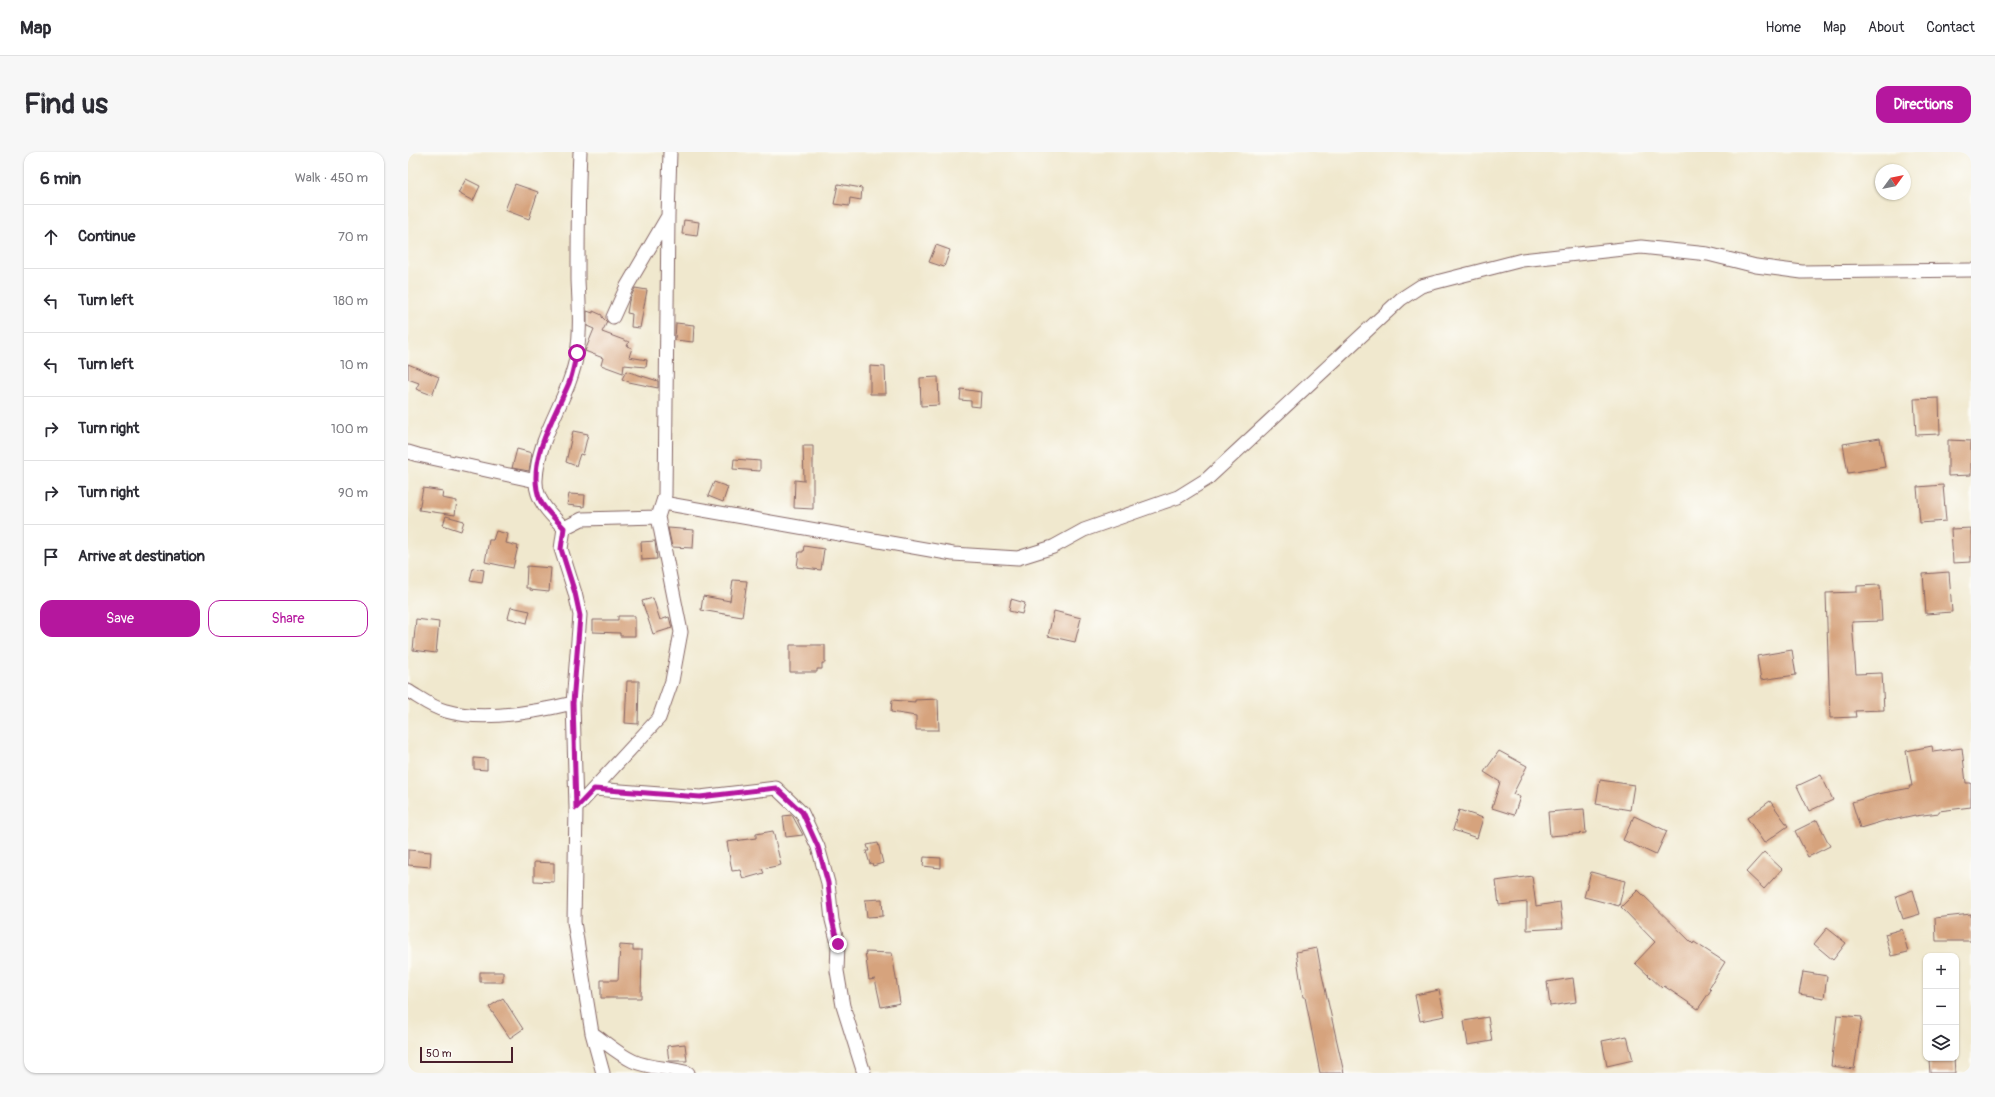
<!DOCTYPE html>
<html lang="en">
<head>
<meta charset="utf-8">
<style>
  :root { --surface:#fff; --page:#f7f7f7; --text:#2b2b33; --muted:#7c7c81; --line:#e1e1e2; --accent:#b5179e }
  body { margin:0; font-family:Pangolin,sans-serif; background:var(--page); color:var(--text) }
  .controls { position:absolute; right:12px; bottom:12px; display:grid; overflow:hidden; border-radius:8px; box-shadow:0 1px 3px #0004 }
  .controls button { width:36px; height:36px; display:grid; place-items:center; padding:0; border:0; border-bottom:1px solid var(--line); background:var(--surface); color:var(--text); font:20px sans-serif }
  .compass { position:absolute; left:1467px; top:12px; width:36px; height:36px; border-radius:50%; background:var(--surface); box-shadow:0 1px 3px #0004; rotate:57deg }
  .scale { position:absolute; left:12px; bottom:10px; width:93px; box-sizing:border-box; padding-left:4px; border:2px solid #4a1f2b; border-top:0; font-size:11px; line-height:14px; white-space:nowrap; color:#4a1f2b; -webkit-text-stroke:3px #fdfcf7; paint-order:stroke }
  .stop { position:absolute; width:12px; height:12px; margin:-9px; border:3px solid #b5179e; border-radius:50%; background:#fff }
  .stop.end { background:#b5179e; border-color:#fff; box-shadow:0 1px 4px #0008 }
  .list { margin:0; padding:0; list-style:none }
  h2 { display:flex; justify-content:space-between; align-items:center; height:52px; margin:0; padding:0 16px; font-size:17px }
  h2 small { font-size:13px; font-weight:400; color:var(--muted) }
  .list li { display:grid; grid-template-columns:26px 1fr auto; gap:12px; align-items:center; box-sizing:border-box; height:64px; padding:0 16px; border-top:1px solid var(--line) }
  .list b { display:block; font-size:15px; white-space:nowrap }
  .list em { font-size:13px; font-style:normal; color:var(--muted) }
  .actions { display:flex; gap:8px; padding:12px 16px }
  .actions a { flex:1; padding:9px 0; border:1px solid var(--accent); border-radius:12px; text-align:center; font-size:14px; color:var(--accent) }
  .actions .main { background:var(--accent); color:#fff }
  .icon { flex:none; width:22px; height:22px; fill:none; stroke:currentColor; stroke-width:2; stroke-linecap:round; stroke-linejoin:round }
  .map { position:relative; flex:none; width:1563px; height:921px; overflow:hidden; border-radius:12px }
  header { display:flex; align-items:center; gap:24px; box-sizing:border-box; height:56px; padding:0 20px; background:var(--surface); border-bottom:1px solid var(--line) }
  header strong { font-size:19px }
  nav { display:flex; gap:22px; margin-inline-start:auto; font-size:14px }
  .intro { display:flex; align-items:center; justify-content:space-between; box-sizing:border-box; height:96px; padding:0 24px }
  h1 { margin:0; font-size:28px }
  .button { padding:10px 18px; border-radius:12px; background:var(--accent); color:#fff; font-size:14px; font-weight:700 }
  main { display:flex; gap:24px; padding:0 24px }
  aside { flex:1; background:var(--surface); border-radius:12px; box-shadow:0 1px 3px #0004 }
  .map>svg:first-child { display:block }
</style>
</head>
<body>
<header>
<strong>Map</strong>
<nav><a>Home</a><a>Map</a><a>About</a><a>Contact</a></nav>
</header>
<div class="intro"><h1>Find us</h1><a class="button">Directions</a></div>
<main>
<aside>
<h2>6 min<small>Walk · 450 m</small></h2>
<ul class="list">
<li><svg class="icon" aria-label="ahead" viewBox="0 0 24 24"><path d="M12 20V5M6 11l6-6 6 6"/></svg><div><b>Continue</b></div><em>70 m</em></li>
<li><svg class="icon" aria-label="left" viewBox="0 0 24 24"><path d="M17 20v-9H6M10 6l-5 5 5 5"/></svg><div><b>Turn left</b></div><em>180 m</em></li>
<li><svg class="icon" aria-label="left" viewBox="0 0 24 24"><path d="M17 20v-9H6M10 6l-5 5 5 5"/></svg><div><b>Turn left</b></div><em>10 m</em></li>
<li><svg class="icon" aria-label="right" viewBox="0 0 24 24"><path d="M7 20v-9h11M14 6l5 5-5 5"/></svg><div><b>Turn right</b></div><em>100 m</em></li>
<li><svg class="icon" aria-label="right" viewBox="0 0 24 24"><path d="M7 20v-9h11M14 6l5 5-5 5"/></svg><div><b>Turn right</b></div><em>90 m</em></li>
<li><svg class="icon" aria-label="arrive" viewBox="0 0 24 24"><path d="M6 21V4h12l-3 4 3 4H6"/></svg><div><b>Arrive at destination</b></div></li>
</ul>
<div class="actions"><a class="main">Save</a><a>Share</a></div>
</aside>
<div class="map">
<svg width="1563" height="921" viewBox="0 0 1563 921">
  <rect width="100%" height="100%" fill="#fdfcf7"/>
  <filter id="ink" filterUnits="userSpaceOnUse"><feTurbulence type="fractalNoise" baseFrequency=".025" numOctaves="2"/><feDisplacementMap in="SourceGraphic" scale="8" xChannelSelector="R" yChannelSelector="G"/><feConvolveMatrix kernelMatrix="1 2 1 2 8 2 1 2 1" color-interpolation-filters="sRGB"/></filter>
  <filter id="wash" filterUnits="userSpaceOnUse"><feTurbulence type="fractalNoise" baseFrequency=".012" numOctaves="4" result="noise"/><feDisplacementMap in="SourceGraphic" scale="16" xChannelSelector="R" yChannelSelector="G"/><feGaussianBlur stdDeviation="0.9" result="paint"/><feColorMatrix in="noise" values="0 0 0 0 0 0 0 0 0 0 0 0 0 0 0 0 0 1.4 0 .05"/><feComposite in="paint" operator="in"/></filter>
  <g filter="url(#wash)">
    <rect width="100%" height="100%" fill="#f0e8ce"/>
    <g id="blocks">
      <path fill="#d6a37d" d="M58,27L72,34L65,49L50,41Z
        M107,32L130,40L121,67L97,58Z
        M430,32L454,36L453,48L442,46L441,54L426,52Z
        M276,68L291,70L289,84L274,82Z
        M528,93L542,98L536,115L521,110Z
        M227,136L239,138L232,176L223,175L224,162L219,161L221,149Z
        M179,159L185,161V159L194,163V165L199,170L194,180L221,190L219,194L224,196L221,205L239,208L238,215L216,213L215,221L193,213L195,206L177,199L186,177L179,174Z
        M268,171L286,173L285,190L267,188Z
        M0,212L31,225L24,243L8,237L11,231L0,227Z
        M462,214L477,215L478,242H462Z
        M218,219L250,229V236L221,230L214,227Z
        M530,225L531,253L513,254L512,226Z
        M553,237L573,240L572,255L563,254V249L552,248Z
        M1531,246L1532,282L1508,283L1506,247Z
        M165,279L180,282L175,303L172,302L168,314L158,310Z
        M1472,286L1477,315L1440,321L1435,292Z
        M1540,288L1563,289V323L1540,324Z
        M395,294H405V357L386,356L387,328L396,329Z
        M109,297L124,301L121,319L104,316Z
        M326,307L352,309V319L325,317Z
        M306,330L320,335L315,350L300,344Z
        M1535,333L1538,369L1512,371L1509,335Z
        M15,336L35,339L34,346L49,349L47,363L11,358Z
        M161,342L177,343L176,355L159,353Z
        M38,364L56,369L53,379L35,373Z
        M260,376L286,378L285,396L264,395Z
        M1563,376V410L1545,411L1543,377Z
        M88,379L100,382L98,391L110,394L105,416L77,410L81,388H85Z
        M247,389L249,407L234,408L233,390Z
        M396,394L416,397L413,418L389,415L391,400H395Z
        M119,414L143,416L141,440L122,438V436H118Z
        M65,416L76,418L74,431L62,429Z
        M1541,420L1544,460L1518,462L1515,422Z
        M325,428L339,429L334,465L293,458L295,444L322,449Z
        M1472,433L1474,469L1444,470L1448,522L1474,521L1476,558L1447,559L1448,565L1422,566L1418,441L1449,440V434Z
        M245,446L252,468L261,465L264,476L245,482L234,449Z
        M603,447L617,451L614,462L601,459Z
        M103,455L122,459L119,471L100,466Z
        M646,459L673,466L667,490L640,484Z
        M210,464H227V484H212V481L185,480V468H210Z
        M8,467L31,470L28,501L5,498Z
        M382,493H417V511H414V517H409V520H382Z
        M1384,498L1388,523L1353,528L1349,504Z
        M219,529H231L230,572L217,571Z
        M530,547L531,578H508V564L483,560L484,548L507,550V548Z
        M1524,594L1525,600L1554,596L1558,631H1563V655L1531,659V661L1507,664V663L1480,669L1479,668L1452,676L1444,650L1470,642L1502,636L1501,634H1504L1498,599Z
        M1091,599L1119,614L1105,642L1112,645L1106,663L1084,656L1092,630L1076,620Z
        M66,606L79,607V618L66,617Z
        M1413,623L1425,648L1401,659L1389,634Z
        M1192,628L1226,633L1222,658L1188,652Z
        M1362,649L1380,674L1356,691L1339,666Z
        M1176,657L1178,681L1142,684L1140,660Z
        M1051,658L1075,666L1069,686L1045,678Z
        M384,663L395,683L378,685L375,664Z
        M1226,664L1259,679L1248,703L1215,688Z
        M1409,668L1422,694L1400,705L1387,679Z
        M365,679L373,713L354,717L356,721L335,727L332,718L324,719L319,690L348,686V682Z
        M470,691L475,711L465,714L464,711L462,712L458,699H461L459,693Z
        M0,698L23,700L22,715L0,713Z
        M1356,700L1374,717L1356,737L1338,720Z
        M516,705L533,706V716L515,714Z
        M126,710L146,711V730L126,729Z
        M1183,720L1217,729L1211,754L1176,745Z
        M1124,724L1128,754L1152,750L1155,776L1119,778V750L1091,753L1088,729Z
        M1230,738L1285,792L1286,790L1317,810L1301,836L1303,838L1290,857L1256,834L1254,836L1227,811L1247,790L1213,755Z
        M1505,738L1512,762L1495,767L1488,744Z
        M474,747L475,764L459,765L457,748Z
        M1563,762V789H1528L1527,766Z
        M1419,776L1438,791L1425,808L1406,792Z
        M1494,777L1500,800L1483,804L1477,782Z
        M212,793L225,794V798H234L233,846H193V828H210Z
        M909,796L914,823L936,921H912L897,845H895L888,800Z
        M457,800L484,801L492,851L473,855L467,827L461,828Z
        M72,820H95V830H72Z
        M1395,820L1419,824L1416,846L1391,842Z
        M1165,826L1168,850L1142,854L1139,830Z
        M1031,838L1037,864L1012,869L1007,843Z
        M95,846L115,877L102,886L81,855Z
        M1429,863L1454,865L1446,917L1423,914Z
        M1080,865L1084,889L1060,893L1056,869Z
        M1219,884L1225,908L1199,914L1194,889Z
        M277,892L279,909H261L259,894Z
        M1546,906L1547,921H1522L1521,908Z"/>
    </g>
  </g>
  <g filter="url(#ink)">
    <use href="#blocks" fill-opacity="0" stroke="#846564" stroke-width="1"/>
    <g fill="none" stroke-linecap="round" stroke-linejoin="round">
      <defs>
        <path id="minor" d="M205,165L219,134L260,64
          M0,300L10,303L128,329
          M255,351L545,402L610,406L645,395L676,378L770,345L799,327L993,147L1013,134L1114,108L1233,95L1300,102L1348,114L1394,120L1563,118
          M156,376C143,363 127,348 128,328C130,281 162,246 169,201C173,177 171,152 170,128C170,85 170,43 172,0
          M0,539C12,546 25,556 38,559C76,570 128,560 165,551
          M186,637L292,645L368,636L394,661L410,695L420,731L424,768L430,792L429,819L435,854L456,921
          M168,656L251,566L264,529L273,480L250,365
          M184,881C197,890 210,902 225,909C242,917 262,915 280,921
          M195,921L184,881L166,770L168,656L165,551L172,463L167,441L153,397L156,376L174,367L250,365L257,343L260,64L262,0"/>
      </defs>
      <use href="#minor" stroke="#846564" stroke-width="15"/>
      <use href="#minor" stroke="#fff" stroke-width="13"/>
    </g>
  </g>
  <g fill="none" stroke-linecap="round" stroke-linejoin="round" filter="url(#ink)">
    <path stroke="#b5179e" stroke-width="5" d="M169,201C166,211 165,221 161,231C147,264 117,311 132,348C137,359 148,367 156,376L153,397L167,441L172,464L165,551L168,656L186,637L292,645L368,636L394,660L410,695L420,731L424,768L430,792"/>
  </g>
</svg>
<div class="controls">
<button>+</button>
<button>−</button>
<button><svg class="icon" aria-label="layers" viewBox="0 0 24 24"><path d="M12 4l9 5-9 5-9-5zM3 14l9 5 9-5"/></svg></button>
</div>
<svg class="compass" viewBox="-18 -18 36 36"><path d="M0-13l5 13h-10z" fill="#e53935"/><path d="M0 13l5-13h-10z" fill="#7c7c81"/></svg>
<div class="scale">50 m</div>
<div class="stop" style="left:169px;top:201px"></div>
<div class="stop end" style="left:430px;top:792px"></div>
</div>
</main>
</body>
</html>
